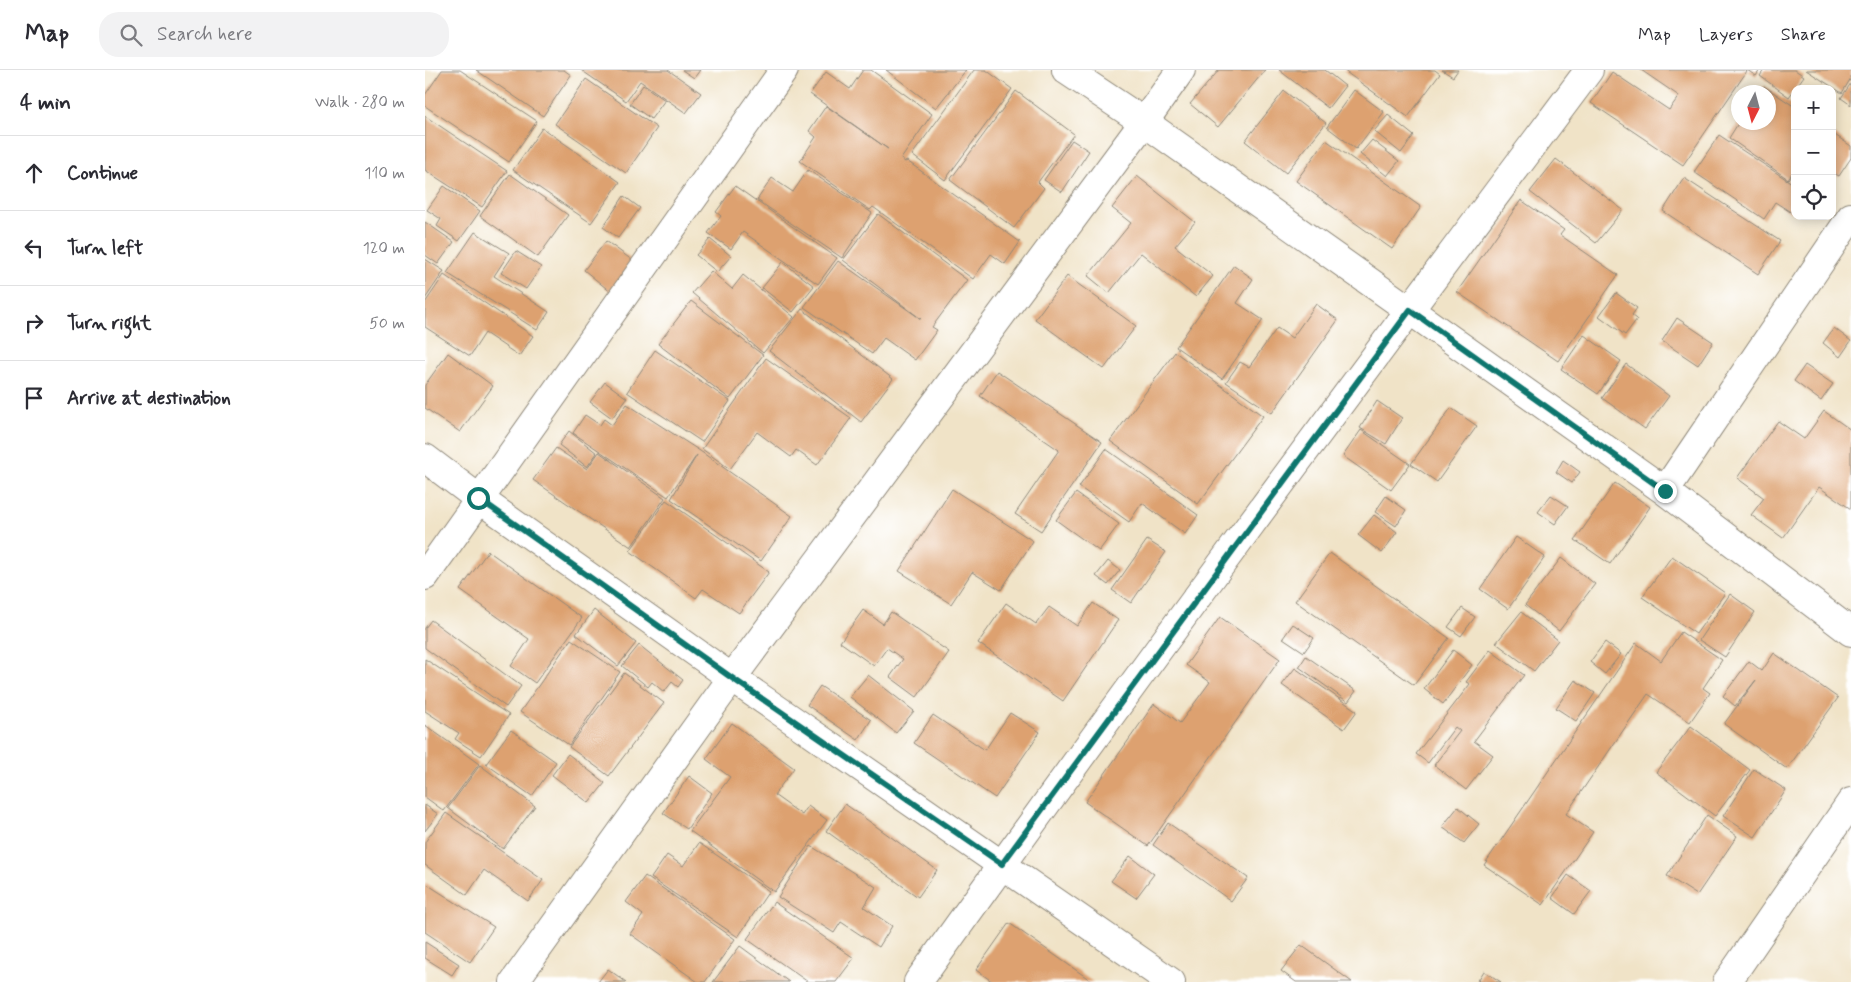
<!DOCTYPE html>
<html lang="en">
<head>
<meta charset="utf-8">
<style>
  :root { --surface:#fff; --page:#f2f2f3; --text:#2b2b33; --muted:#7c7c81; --line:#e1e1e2 }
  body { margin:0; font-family:Mynerve,sans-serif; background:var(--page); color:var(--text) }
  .controls { position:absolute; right:15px; top:15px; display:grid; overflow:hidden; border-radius:10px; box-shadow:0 2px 12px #0003 }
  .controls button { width:45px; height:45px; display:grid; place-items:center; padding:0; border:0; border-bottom:1px solid var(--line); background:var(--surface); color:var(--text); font:25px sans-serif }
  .compass { position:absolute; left:1306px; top:15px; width:45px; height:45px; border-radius:50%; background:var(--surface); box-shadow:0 2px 12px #0003; rotate:186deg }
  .stop { position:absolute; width:15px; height:15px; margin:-11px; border:4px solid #0f766e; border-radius:50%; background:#fff }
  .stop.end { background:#0f766e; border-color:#fff; box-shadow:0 1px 5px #0008 }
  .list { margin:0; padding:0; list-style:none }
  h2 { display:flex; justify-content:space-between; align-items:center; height:65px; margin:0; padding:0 20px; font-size:21px }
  h2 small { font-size:16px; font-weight:400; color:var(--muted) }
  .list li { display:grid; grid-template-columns:32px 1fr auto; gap:15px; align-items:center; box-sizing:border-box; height:75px; padding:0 20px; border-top:1px solid var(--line) }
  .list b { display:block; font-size:19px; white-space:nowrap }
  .list em { font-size:16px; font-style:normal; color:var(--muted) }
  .icon { flex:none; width:28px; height:28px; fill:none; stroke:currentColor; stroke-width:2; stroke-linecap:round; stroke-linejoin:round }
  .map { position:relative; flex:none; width:1426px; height:912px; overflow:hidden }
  header { display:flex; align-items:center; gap:30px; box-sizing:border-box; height:70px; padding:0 25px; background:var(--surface); border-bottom:1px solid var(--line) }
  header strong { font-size:24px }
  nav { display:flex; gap:28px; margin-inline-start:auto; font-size:18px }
  .search { width:350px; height:45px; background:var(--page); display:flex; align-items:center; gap:12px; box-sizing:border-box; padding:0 18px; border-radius:20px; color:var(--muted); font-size:19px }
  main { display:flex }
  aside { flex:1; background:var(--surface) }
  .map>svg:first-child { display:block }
</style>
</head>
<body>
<header>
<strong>Map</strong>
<div class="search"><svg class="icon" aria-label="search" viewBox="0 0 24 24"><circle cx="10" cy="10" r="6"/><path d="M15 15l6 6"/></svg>Search here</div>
<nav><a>Map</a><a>Layers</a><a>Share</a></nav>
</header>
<main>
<aside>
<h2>4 min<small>Walk · 280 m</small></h2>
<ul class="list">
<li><svg class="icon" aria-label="ahead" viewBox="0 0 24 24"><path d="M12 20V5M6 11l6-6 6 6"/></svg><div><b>Continue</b></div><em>110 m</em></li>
<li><svg class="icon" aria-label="left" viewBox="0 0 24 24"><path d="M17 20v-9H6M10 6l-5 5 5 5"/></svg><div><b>Turn left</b></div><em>120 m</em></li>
<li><svg class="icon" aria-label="right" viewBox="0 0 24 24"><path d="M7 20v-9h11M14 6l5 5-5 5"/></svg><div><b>Turn right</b></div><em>50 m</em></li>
<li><svg class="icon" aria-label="arrive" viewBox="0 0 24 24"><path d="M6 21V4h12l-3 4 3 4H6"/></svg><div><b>Arrive at destination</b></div></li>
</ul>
</aside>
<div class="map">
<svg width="1426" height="912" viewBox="0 0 1426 912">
  <rect width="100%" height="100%" fill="#fff"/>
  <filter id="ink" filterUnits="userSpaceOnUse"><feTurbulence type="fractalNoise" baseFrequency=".02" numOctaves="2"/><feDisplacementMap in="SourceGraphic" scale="10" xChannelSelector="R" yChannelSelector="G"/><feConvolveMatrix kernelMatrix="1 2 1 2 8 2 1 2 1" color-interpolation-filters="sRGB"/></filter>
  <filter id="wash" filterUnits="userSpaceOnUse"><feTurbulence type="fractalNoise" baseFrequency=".0096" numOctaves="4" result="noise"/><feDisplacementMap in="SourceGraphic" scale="20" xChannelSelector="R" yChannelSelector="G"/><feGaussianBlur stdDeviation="1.12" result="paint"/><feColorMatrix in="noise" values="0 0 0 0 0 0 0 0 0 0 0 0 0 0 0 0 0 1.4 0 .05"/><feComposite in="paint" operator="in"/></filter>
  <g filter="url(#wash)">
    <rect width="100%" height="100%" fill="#f0e3c7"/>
    <g id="blocks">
      <path fill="#dda16f" d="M17,0H35L112,51L84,92L0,36V25Z
        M51,0H139L146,5L118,46Z
        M156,0H243L276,23L261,43L215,11L201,31Z
        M257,0H275L269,8Z
        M438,0H446L507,44L476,89L480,92L482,91L595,172L580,194L566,184L548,209L448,137L445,140L375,91L391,67L384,61L401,36L463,79L385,24L401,2L425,19Z
        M461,0H541L511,38Z
        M549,0H561L587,19L520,110L487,85Z
        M794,0H840L793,57L765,34Z
        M854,0H900L920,16L903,38Z
        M918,0H1010L1015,4L983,47Z
        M1017,0H1033L1028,7Z
        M1216,0H1320L1322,1L1258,95L1166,33L1187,2L1244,40L1254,26Z
        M1322,0H1335L1331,6Z
        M1339,0H1370L1379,6L1364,27L1335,6Z
        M1381,0H1426V8L1417,23Z
        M161,9L232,58L201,103L130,54Z
        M1426,13V35L1416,28Z
        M218,15L240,30L226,49L205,34Z
        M1339,16L1370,37V99L1363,109L1304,68L1314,52H1344V22H1335Z
        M929,20L959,42L931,79L902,57Z
        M591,21L649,64L613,112L619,118L589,158L525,110Z
        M859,21L901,53L861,103L820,71Z
        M963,45L989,66L976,83L949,61Z
        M0,46L82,101L57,137L0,100Z
        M117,58L195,112L166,153L88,100Z
        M1407,63L1426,76V88L1414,106L1407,102Z
        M1294,65L1370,115V139L1367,143L1350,132L1339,149L1269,102Z
        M647,70L664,81L637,122L619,110Z
        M901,70L996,137L967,179L871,111Z
        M947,70L974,91L962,106L935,84Z
        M1131,89L1198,140L1171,173L1105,122Z
        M383,100L447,143L417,188L332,130L347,108L368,122Z
        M85,104L143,145L113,187L55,146Z
        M712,106L770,152L750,176L788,206L771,227L716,183L684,223L663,206L706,153L687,138Z
        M1259,108L1355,171L1333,204L1238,141Z
        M19,116L55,141L34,171L12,156L16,149L2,140Z
        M310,116L412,188L393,214L318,162L306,179L283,163L296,146L291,142Z
        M199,126L215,138L193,168L178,157Z
        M1096,130L1139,160L1135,165L1193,205L1133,291L1032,222Z
        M453,144L542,210L507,257L512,260L490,290L459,268L447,284L379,237L413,191L496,249L418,190Z
        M0,152L29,172L13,194L0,185Z
        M50,162L84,183L69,206L124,242L112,260L22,203Z
        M285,169L306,186L292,202L271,185Z
        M181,171L211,193L187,223L159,200Z
        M91,181L116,197L101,219L76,203Z
        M0,189L19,201L0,229Z
        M358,192L389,216L368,242L337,218Z
        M809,195L828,209L812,233L838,250L797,309L751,277Z
        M286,201L307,219L318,205L369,247L338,283L267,223Z
        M19,205L108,266L94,286L60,263L45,286L0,257V233Z
        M642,206L711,256L679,299L610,249Z
        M1191,223L1212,238L1207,245L1212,249L1200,265L1174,246Z
        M266,231L338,285L305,329L233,274Z
        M891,234L913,250L847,343L801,312L815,292L824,297L852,258L867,268Z
        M377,239L468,309L436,352L344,281Z
        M1252,248L1288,272L1273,295L1237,271Z
        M1409,258L1426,271L1415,287L1398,273Z
        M1159,265L1196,291L1173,324L1136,299Z
        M230,280L305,331L277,372L202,322Z
        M750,282L838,346L773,434L685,371Z
        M23,283L68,316L35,362L0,338V315Z
        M341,288L426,348L392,395L371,380L366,387L332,362L305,399L277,379Z
        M1201,294L1244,326L1220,359L1177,328Z
        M1380,295L1408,314L1396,331L1369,311Z
        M572,301L677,372L616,461L590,444L634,380L555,326Z
        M180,312L202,328L187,348L165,332Z
        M952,331L977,348L961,374L935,358Z
        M202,334L275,381L367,446L336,491L246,429L272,385L243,427L148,363L160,345L175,355L179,349L187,355Z
        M1026,338L1052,356L1012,412L986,394Z
        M1399,341L1426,360V439L1394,417L1358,468L1326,445L1339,428L1312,408L1353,351L1379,369Z
        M936,360L985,394L966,420L918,386Z
        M144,361L172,383L162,397L134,375Z
        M131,378L162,399L174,382L240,428L206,477L108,410Z
        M681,379L773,445L760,464L717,433L704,452L654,417Z
        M1138,390L1155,402L1147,413L1131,402Z
        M1190,413L1225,437L1185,494L1150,470Z
        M527,419L608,471L576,520L547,502L526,534L474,501Z
        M651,423L694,454L674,481L631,450Z
        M1126,425L1143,436L1130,454L1113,442Z
        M961,426L981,440L971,456L950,442Z
        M241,430L344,502L314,543L278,519L271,528L205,481Z
        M949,445L972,462L957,483L933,465Z
        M1091,467L1120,487L1083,539L1055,519Z
        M722,470L741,482L706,533L687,520Z
        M63,481L157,548L110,613L86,596L104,569L35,520Z
        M905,483L1024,568L989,615L870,531Z
        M1247,486L1300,523L1271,564L1217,527Z
        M1136,488L1170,514L1134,561L1100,535Z
        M683,491L695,500L683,515L671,506Z
        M1305,524L1330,542L1300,587L1274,570Z
        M581,533L611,554L624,537L652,556L668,533L693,550L638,631L553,573Z
        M1037,538L1050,547L1036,566L1023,557Z
        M169,540L211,573L193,596L151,564Z
        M438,540L458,554L466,542L524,582L492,627L465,607L478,589L462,578L449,596L415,572Z
        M1096,542L1133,570L1109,601L1071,573Z
        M795,547L855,589L723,776L660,732L729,634L755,653L785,612L761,595Z
        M6,550L96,616L81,637L0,578V558Z
        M868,554L889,568L879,582L858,568Z
        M1256,562L1297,590L1278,618L1285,623L1265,652L1223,624L1141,744L1168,762L1118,835L1059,795L1211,573L1236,591Z
        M146,569L195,602L144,675L95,642Z
        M1180,572L1196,584L1180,604L1165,592Z
        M214,575L258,610L253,617L247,612L239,622L227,612L223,617L197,596Z
        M1028,580L1047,595L1018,634L999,619Z
        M1065,580L1099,605L1049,671L1068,685L1041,720L1009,695L1035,661L1030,657L1003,693L991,684L1045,614L1041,612Z
        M1349,583L1413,628L1362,699L1299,654L1331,610L1310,636L1298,626L1324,591L1337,601Z
        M881,586L931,621L923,632L874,597Z
        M0,589L84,645L56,686L30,669L34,663L0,641Z
        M870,598L932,641L919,659L857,615Z
        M199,603L239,633L184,706L144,677Z
        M443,605L489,641L471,663L425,627Z
        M1150,610L1170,623L1151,651L1131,638Z
        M395,616L446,650L433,670L382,635Z
        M585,643L615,662L570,728L489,673L508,645L560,680Z
        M307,653L369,698L349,725L377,745L383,736L402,750L349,822L265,761L305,707L281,689Z
        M0,655L54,694L19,741L0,727Z
        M1266,656L1325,700L1290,746L1231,702Z
        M86,660L131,692L107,726L61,694Z
        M143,684L180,713L164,733L127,705Z
        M55,695L110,736L78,779L23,738Z
        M1329,699L1361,720L1330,767L1298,746Z
        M264,706L287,723L262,759L238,743Z
        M420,734L512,800L493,827L401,761Z
        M0,735L13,744L0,761Z
        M1033,737L1054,754L1039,773L1017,757Z
        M21,743L118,810L103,831L59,800L42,825L0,795V772Z
        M1282,745L1312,766L1272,825L1242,806Z
        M743,753L823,808L806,831L728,775Z
        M274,773L344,821L313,867L226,808L242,785L258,796Z
        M386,776L451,817L439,837L467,856L454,877L416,852L409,863L353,827Z
        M705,786L729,804L711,828L686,811Z
        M1143,805L1166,821L1149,844L1127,828Z
        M220,806L310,869L280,912H273L205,864L218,845L201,832Z
        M0,813L69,857L45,892L0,862Z
        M349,832L429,888L411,912H383L322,869Z
        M584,853L668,912H568L551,900Z
        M0,872L34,894L27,905L0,888Z
        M876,875L927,912H871L856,901Z
        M315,876L364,912H288Z
        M183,899L201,912H173Z
        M1059,901L1076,912H1052Z"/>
    </g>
  </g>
  <g filter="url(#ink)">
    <use href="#blocks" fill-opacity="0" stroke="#8e8779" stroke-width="1"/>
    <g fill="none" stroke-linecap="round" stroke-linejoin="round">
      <defs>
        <path id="street" d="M641,0L719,52L1240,421L1426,562
          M0,388L53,428L307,608L746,912
          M1240,421L1426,147
          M0,506L359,0
          M89,912L307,608L719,52L756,0
          M493,912C712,605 938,302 1164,0
          M1302,912L1426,732"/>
      </defs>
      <use href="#street" stroke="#8e8779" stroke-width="30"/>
      <use href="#street" stroke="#fff" stroke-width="28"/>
    </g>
  </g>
  <g fill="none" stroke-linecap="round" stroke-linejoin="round" filter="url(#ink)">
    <path stroke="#0f766e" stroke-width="6" d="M53,428L307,608L577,794L985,240L1240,421"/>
  </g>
</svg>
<div class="controls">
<button>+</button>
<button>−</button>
<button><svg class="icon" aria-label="locate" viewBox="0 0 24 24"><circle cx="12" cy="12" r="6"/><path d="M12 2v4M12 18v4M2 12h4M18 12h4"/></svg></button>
</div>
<svg class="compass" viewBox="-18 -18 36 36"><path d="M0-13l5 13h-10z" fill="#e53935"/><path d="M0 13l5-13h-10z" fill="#7c7c81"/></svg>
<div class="stop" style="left:53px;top:428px"></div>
<div class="stop end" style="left:1240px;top:421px"></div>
</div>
</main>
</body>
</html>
